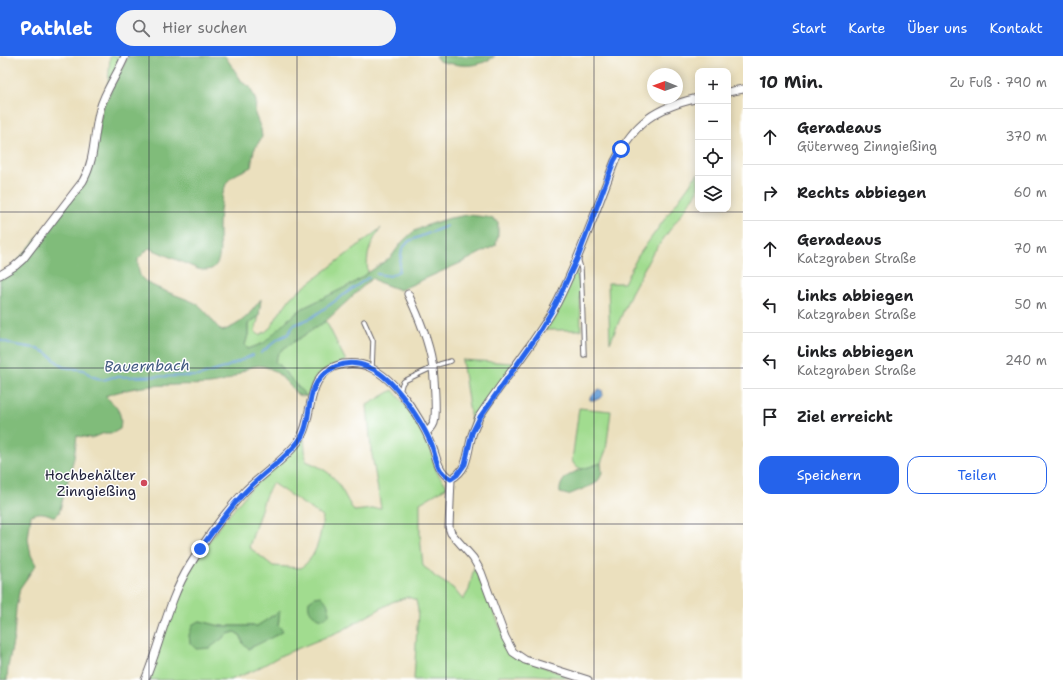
<!DOCTYPE html>
<html lang="de">
<head>
<meta charset="utf-8">
<style>
  :root { --surface:#fff; --page:#f2f2f2; --text:#202124; --muted:#757577; --line:#e0e0e0; --accent:#2563eb }
  body { margin:0; font-family:"Shantell Sans",sans-serif; background:var(--page); color:var(--text) }
  .controls { position:absolute; right:12px; top:12px; display:grid; overflow:hidden; border-radius:8px; box-shadow:0 2px 10px #0003 }
  .controls button { width:36px; height:36px; display:grid; place-items:center; padding:0; border:0; border-bottom:1px solid var(--line); background:var(--surface); color:var(--text); font:20px sans-serif }
  .compass { position:absolute; left:647px; top:12px; width:36px; height:36px; border-radius:50%; background:var(--surface); box-shadow:0 2px 10px #0003; rotate:271deg }
  .stop { position:absolute; width:12px; height:12px; margin:-9px; border:3px solid #2563eb; border-radius:50%; background:#fff }
  .stop.end { background:#2563eb; border-color:#fff; box-shadow:0 1px 4px #0008 }
  .list { margin:0; padding:0; list-style:none }
  h2 { display:flex; justify-content:space-between; align-items:center; height:52px; margin:0; padding:0 16px; font-size:17px }
  h2 small { font-size:13px; font-weight:400; color:var(--muted) }
  .list li { display:grid; grid-template-columns:26px 1fr auto; gap:12px; align-items:center; box-sizing:border-box; height:56px; padding:0 16px; border-top:1px solid var(--line) }
  .list b { display:block; font-size:15px; white-space:nowrap }
  .list p { margin:0; font-size:13px; white-space:nowrap; color:var(--muted) }
  .list em { font-size:13px; font-style:normal; color:var(--muted) }
  .actions { display:flex; gap:8px; padding:12px 16px }
  .actions a { flex:1; padding:9px 0; border:1px solid var(--accent); border-radius:12px; text-align:center; font-size:14px; color:var(--accent) }
  .actions .main { background:var(--accent); color:#fff }
  .icon { flex:none; width:22px; height:22px; fill:none; stroke:currentColor; stroke-width:2; stroke-linecap:round; stroke-linejoin:round }
  .map { position:relative; flex:none; width:743px; height:624px; overflow:hidden }
  header { display:flex; align-items:center; gap:24px; box-sizing:border-box; height:56px; padding:0 20px; background:var(--accent); color:#fff }
  header strong { font-size:19px }
  nav { display:flex; gap:22px; margin-inline-start:auto; font-size:14px }
  .search { width:280px; height:36px; background:var(--page); display:flex; align-items:center; gap:10px; box-sizing:border-box; padding:0 14px; border-radius:22px; color:var(--muted); font-size:15px }
  main { display:flex }
  aside { flex:1; background:var(--surface) }
  .map>svg:first-child { display:block }
</style>
</head>
<body>
<header>
<strong>Pathlet</strong>
<div class="search"><svg class="icon" aria-label="search" viewBox="0 0 24 24"><circle cx="10" cy="10" r="6"/><path d="M15 15l6 6"/></svg>Hier suchen</div>
<nav><a>Start</a><a>Karte</a><a>Über uns</a><a>Kontakt</a></nav>
</header>
<main>
<div class="map">
<svg width="743" height="624" viewBox="0 0 743 624">
  <rect width="100%" height="100%" fill="#fff"/>
  <filter id="ink" filterUnits="userSpaceOnUse"><feTurbulence type="fractalNoise" baseFrequency=".025" numOctaves="2"/><feDisplacementMap in="SourceGraphic" scale="8" xChannelSelector="R" yChannelSelector="G"/><feConvolveMatrix kernelMatrix="1 2 1 2 8 2 1 2 1" color-interpolation-filters="sRGB"/></filter>
  <filter id="wash" filterUnits="userSpaceOnUse"><feTurbulence type="fractalNoise" baseFrequency=".012" numOctaves="4" result="noise"/><feDisplacementMap in="SourceGraphic" scale="16" xChannelSelector="R" yChannelSelector="G"/><feGaussianBlur stdDeviation="0.9" result="paint"/><feColorMatrix in="noise" values="0 0 0 0 0 0 0 0 0 0 0 0 0 0 0 0 0 1.4 0 .05"/><feComposite in="paint" operator="in"/></filter>
  <g filter="url(#wash)">
    <rect width="100%" height="100%" fill="#ebe0be"/>
    <path fill="#a1dc8f" stroke="#627f65" fill-rule="evenodd" d="M110,0H123L108,30Z
      M698,117V135L651,200L631,237L610,287L608,227H624L638,200Z
      M381,172C371,186 365,199 368,217L352,228L303,252L286,265L264,287L248,293L245,289L248,279V268L259,260L255,275L259,279L265,276L271,271L278,259L291,241Z
      M576,213L580,229L581,274H544Z
      M326,265L346,305C322,312 316,317 307,341L275,305L278,298L283,293Z
      M462,304L514,307L472,371Z
      M393,334C407,351 422,371 430,392C433,399 434,408 437,416C440,422 445,425 447,431L420,447V480L423,510L431,516L434,520L453,532L463,544L469,534L474,511L512,598L571,622L536,619H503L499,620V624H414L418,554L416,544L408,541L392,546L343,574L282,599L255,614L230,624H148L170,558L188,515L220,470L248,436L304,382L306,405C339,418 337,428 354,455L381,452L371,393L367,349ZM272,427L323,461C320,481 318,499 301,512L273,510L249,491L265,441ZM274,558L279,564L278,569L280,571L277,579L269,582L248,593L243,588L241,580L235,576L228,578L200,565L220,570H257L266,565Z
      M579,352L611,355L606,394L601,407L583,413L576,411L572,405Z"/>
    <path fill="#80bc7a" stroke="#516f5a" d="M128,0H225L243,27L250,31L256,45L255,58L261,73L262,81L254,94L251,111C244,115 233,118 228,125C226,127 225,131 224,134C220,147 219,163 219,176C219,187 223,204 213,212C208,215 203,214 198,213L149,192L138,203C138,209 138,216 141,221C149,232 185,241 197,248C208,255 212,267 222,275C242,268 249,259 261,243L259,260L248,268V279L245,289L248,293L264,287L286,265L303,252L352,228L391,201L402,186L413,176L425,170L450,162L468,159L486,161L493,163L498,166V178L496,189L467,204L400,234L378,226L372,222L326,265L283,293L278,298L275,305L307,341C305,340 301,340 298,339C296,338 294,334 292,332C284,324 278,315 266,311C248,305 237,323 221,326C206,330 190,328 175,329C151,329 127,332 105,340C117,351 123,356 120,373L113,377H105L91,382L77,380L74,402L59,457L55,461C45,457 41,455 31,459L28,483L31,499L36,509L20,532L16,552L14,581L8,611L7,624H0V221L5,219L85,127L94,106L102,52Z
      M435,0H495C477,13 459,10 439,5Z
      M601,407L602,416L600,422L595,428L568,439L560,437C558,416 586,413 601,407Z
      M321,540C328,546 329,550 329,559L322,563C313,560 307,556 309,545L315,541Z
      M280,555L278,569L283,575C274,581 258,588 248,593L243,588L241,580L235,576L228,578L210,592L196,593L190,587L189,579L193,568L200,565L220,570H257Z"/>
    <path fill="#689fd6" stroke="#456088" d="M599,333L602,334L603,339L602,341L596,344H590V341Z"/>
    <g fill="none" stroke-linecap="round" stroke-linejoin="round">
      <path stroke="#689fd6" stroke-width="2" d="M377,218L390,220L399,215L402,193L409,185L447,170
        M0,284L15,289L35,292L47,297L63,311L84,314L91,320L103,324L113,321L199,320L224,312L253,299
        M261,297L278,283L288,278L294,269L311,262L369,221"/>
    </g>
  </g>
  <g filter="url(#ink)">
    <g fill="none" stroke-linecap="round" stroke-linejoin="round">
      <defs>
        <path id="service" d="M578,202L581,213L582,237L584,299
          M364,265L373,285L372,312
          M400,336L402,328L404,325L440,308L451,305"/>
        <path id="minor" d="M728,36L743,33
          M0,219L15,210L23,203L83,125C96,102 93,78 100,53C105,34 118,18 125,0
          M408,238C418,259 428,283 432,306C434,316 437,358 434,367C432,372 430,374 426,376
          M451,423C469,413 467,397 472,379C474,373 477,367 479,361C504,322 535,288 557,247C580,202 596,153 615,105C635,66 655,52 698,42
          M451,423L449,471L451,477L473,502L481,516L505,581L513,596L525,604L588,624
          M145,624C161,586 168,544 190,509C206,483 225,456 246,434C263,418 283,405 297,387C317,362 301,317 343,308C351,307 361,307 369,311C396,323 420,361 431,387C437,401 437,415 451,423"/>
      </defs>
      <use href="#service" stroke="#686469" stroke-width="5.5"/>
      <use href="#minor" stroke="#686469" stroke-width="9"/>
      <use href="#service" stroke="#fff" stroke-width="3.5"/>
      <use href="#minor" stroke="#fff" stroke-width="7"/>
    </g>
  </g>
  <g fill="none" stroke-linecap="round" stroke-linejoin="round" filter="url(#ink)">
    <path stroke="#2563eb" stroke-width="5" d="M200,493C215,473 229,452 247,434C263,417 284,404 298,386C310,371 307,351 313,334C322,312 346,301 368,311C384,317 396,332 406,345C416,359 426,374 432,390C435,398 436,408 441,415C444,419 447,421 451,423L457,419L465,408L472,377L480,361L537,280L556,248L578,201L614,105L621,93"/>
  </g>
  <path fill="none" stroke="#22223b" stroke-width="1" stroke-opacity="0.55" d="M149,0V624M297,0V624M446,0V624M594,0V624M0,156H743M0,312H743M0,468H743"/>
  <circle fill="#d1495b" stroke="#fff" stroke-width="1.5" cx="144" cy="427" r="4"/>
  <g text-anchor="middle" stroke-width="3" stroke-linejoin="round" paint-order="stroke">
    <g font-size="14" fill="#22223b" stroke="#fff" text-anchor="end">
      <text x="136" y="424">Hochbehälter<tspan x="136" dy="16">Zinngießing</tspan></text>
    </g>
    <g font-size="15" font-style="italic" fill="#425a81" stroke="#fff">
      <text transform="translate(147 310) rotate(-1)" y="5">Bauernbach</text>
    </g>
  </g>
</svg>
<div class="controls">
<button>+</button>
<button>−</button>
<button><svg class="icon" aria-label="locate" viewBox="0 0 24 24"><circle cx="12" cy="12" r="6"/><path d="M12 2v4M12 18v4M2 12h4M18 12h4"/></svg></button>
<button><svg class="icon" aria-label="layers" viewBox="0 0 24 24"><path d="M12 4l9 5-9 5-9-5zM3 14l9 5 9-5"/></svg></button>
</div>
<svg class="compass" viewBox="-18 -18 36 36"><path d="M0-13l5 13h-10z" fill="#e53935"/><path d="M0 13l5-13h-10z" fill="#757577"/></svg>
<div class="stop" style="left:621px;top:93px"></div>
<div class="stop end" style="left:200px;top:493px"></div>
</div>
<aside>
<h2>10 Min.<small>Zu Fuß · 790 m</small></h2>
<ul class="list">
<li><svg class="icon" aria-label="ahead" viewBox="0 0 24 24"><path d="M12 20V5M6 11l6-6 6 6"/></svg><div><b>Geradeaus</b><p>Güterweg Zinngießing</p></div><em>370 m</em></li>
<li><svg class="icon" aria-label="right" viewBox="0 0 24 24"><path d="M7 20v-9h11M14 6l5 5-5 5"/></svg><div><b>Rechts abbiegen</b></div><em>60 m</em></li>
<li><svg class="icon" aria-label="ahead" viewBox="0 0 24 24"><path d="M12 20V5M6 11l6-6 6 6"/></svg><div><b>Geradeaus</b><p>Katzgraben Straße</p></div><em>70 m</em></li>
<li><svg class="icon" aria-label="left" viewBox="0 0 24 24"><path d="M17 20v-9H6M10 6l-5 5 5 5"/></svg><div><b>Links abbiegen</b><p>Katzgraben Straße</p></div><em>50 m</em></li>
<li><svg class="icon" aria-label="left" viewBox="0 0 24 24"><path d="M17 20v-9H6M10 6l-5 5 5 5"/></svg><div><b>Links abbiegen</b><p>Katzgraben Straße</p></div><em>240 m</em></li>
<li><svg class="icon" aria-label="arrive" viewBox="0 0 24 24"><path d="M6 21V4h12l-3 4 3 4H6"/></svg><div><b>Ziel erreicht</b></div></li>
</ul>
<div class="actions"><a class="main">Speichern</a><a>Teilen</a></div>
</aside>
</main>
</body>
</html>
